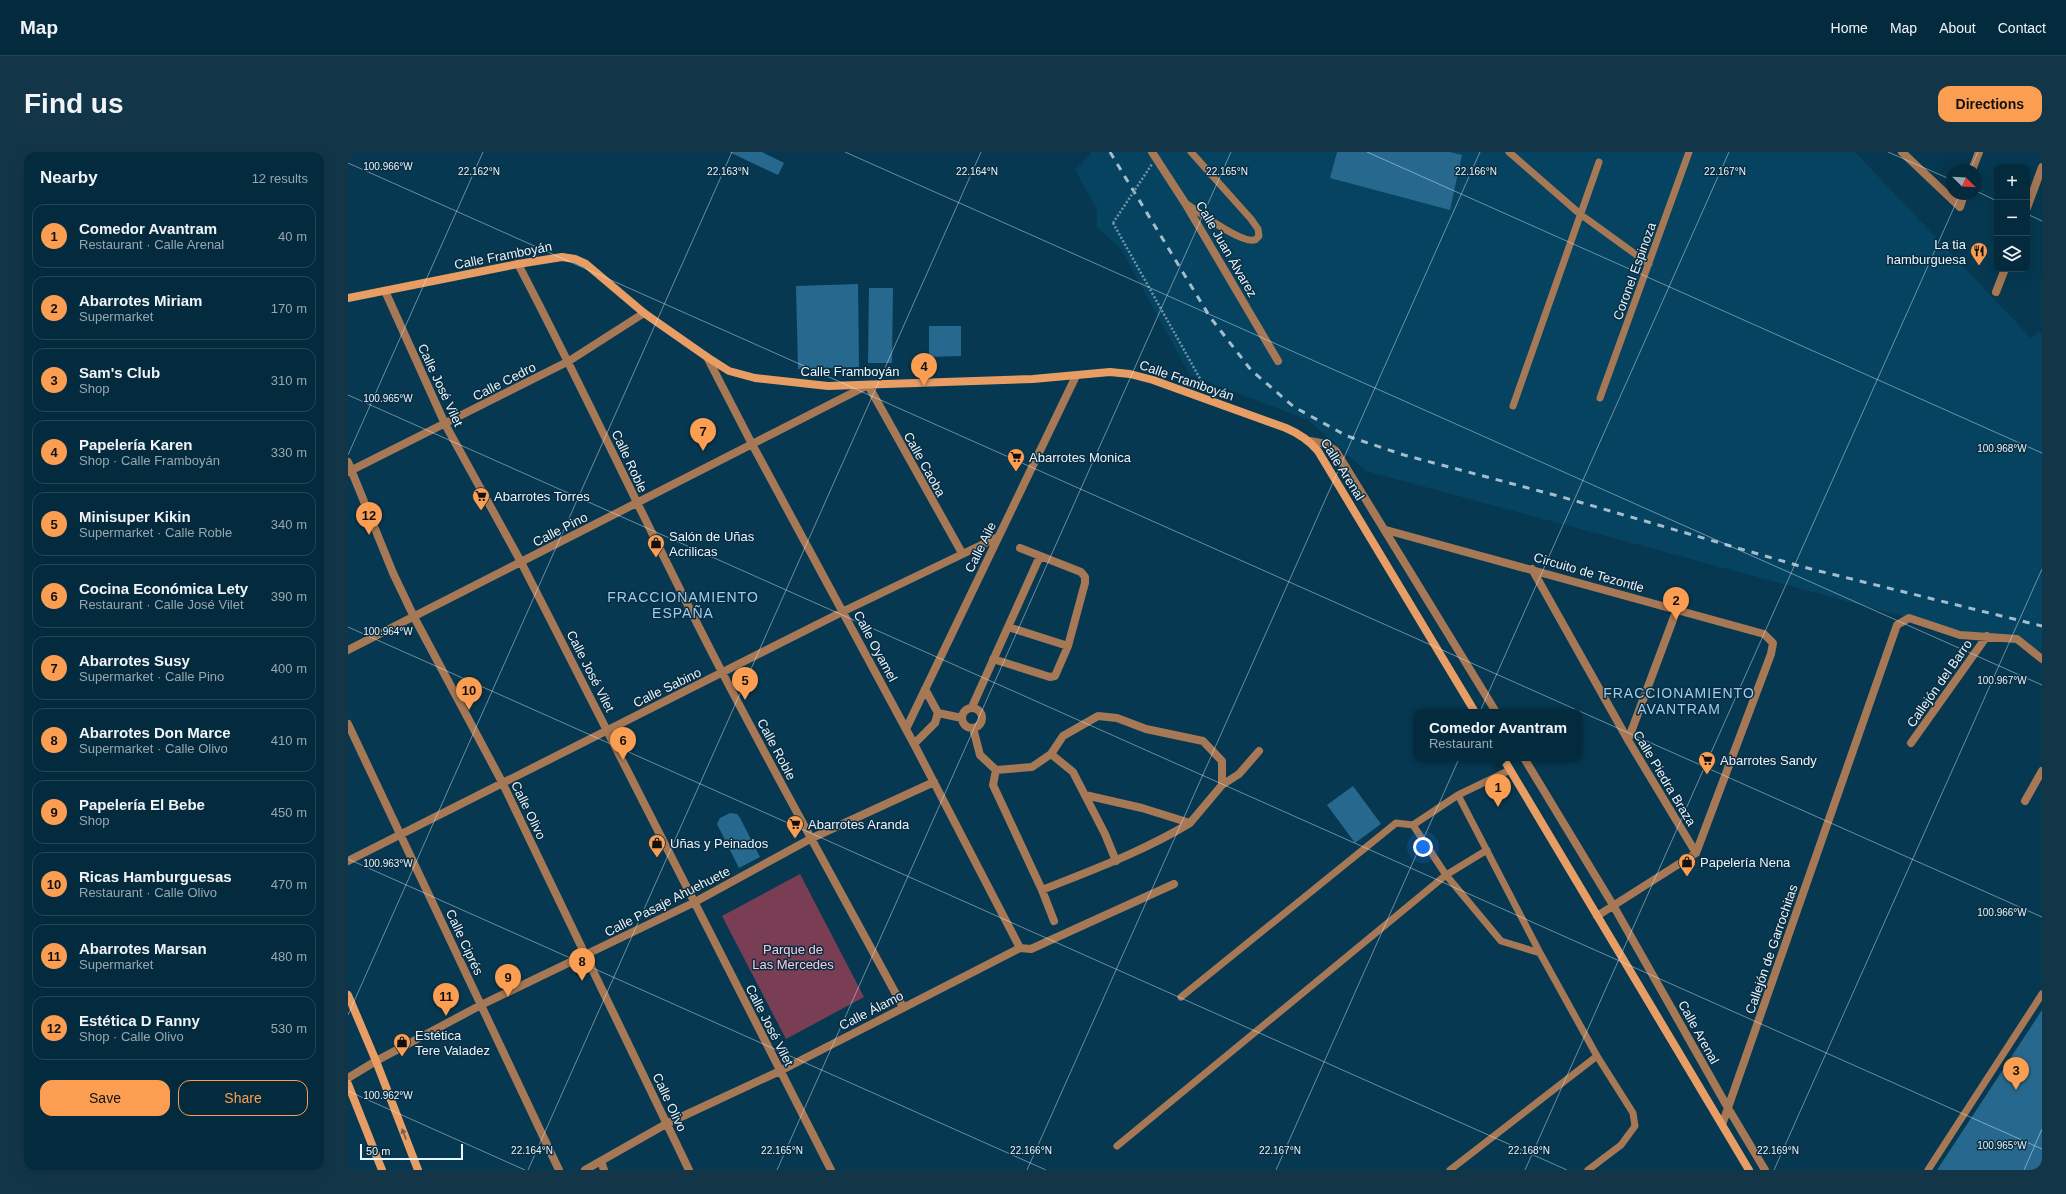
<!DOCTYPE html>
<html lang="en">
<head>
<meta charset="utf-8">
<style>
  :root { --surface:#042a3d; --page:#123648; --text:#f1f3f6; --muted:#97a7b0; --line:#254657; --accent:#fb9e52 }
  body { margin:0; font-family:Helvetica,sans-serif; background:var(--page); color:var(--text) }
  .controls { position:absolute; right:12px; top:12px; display:grid; overflow:hidden; border-radius:8px; box-shadow:0 4px 16px #0002 }
  .controls button { width:36px; height:36px; display:grid; place-items:center; padding:0; border:0; border-bottom:1px solid var(--line); background:var(--surface); color:var(--text); font:20px sans-serif }
  .compass { position:absolute; left:1598px; top:12px; width:36px; height:36px; border-radius:50%; background:var(--surface); box-shadow:0 4px 16px #0002; rotate:114deg }
  .scale { position:absolute; left:12px; bottom:10px; width:103px; box-sizing:border-box; padding-left:4px; border:2px solid #e6f5fe; border-top:0; font-size:11px; line-height:14px; white-space:nowrap; color:#e6f5fe; -webkit-text-stroke:3px #0a2d41; paint-order:stroke }
  .you { position:absolute; left:1075px; top:695px; width:14px; height:14px; margin:-10px; border:3px solid #fff; border-radius:50%; background:#1a73e8; box-shadow:0 0 0 6px #1a73e833 }
  .badge { display:grid; place-items:center; width:26px; height:26px; border-radius:50%; background:var(--accent); color:#111; font-size:13px; font-weight:700 }
  .pin { position:absolute; translate:-50% -33px; filter:drop-shadow(0 1px 2px #0008) }
  .pin::after { content:''; position:absolute; top:21px; width:14px; height:12px; background:inherit; clip-path:polygon(0 0,100% 0,50% 100%) }
  .popup { position:absolute; left:1066px; top:557px; width:168px; height:52px; box-sizing:border-box; display:grid; place-content:center; border-radius:8px; background:var(--surface); filter:drop-shadow(0 1px 3px #0005); font-size:13px; white-space:nowrap; color:var(--muted) }
  .popup b { font-size:15px; color:var(--text) }
  .popup::after { content:''; position:absolute; left:50%; top:100%; margin-left:-8px; border:8px solid transparent; border-top-color:var(--surface) }
  .list { margin:0; padding:0; list-style:none }
  h2 { display:flex; justify-content:space-between; align-items:center; height:52px; margin:0; padding:0 16px; font-size:17px }
  h2 small { font-size:13px; font-weight:400; color:var(--muted) }
  .list li { display:grid; grid-template-columns:26px 1fr auto; gap:12px; align-items:center; box-sizing:border-box; height:64px; margin:0 8px 8px; padding:0 8px; border:1px solid var(--line); border-radius:12px }
  .list b { display:block; font-size:15px; white-space:nowrap }
  .list p { margin:0; font-size:13px; white-space:nowrap; color:var(--muted) }
  .list em { font-size:13px; font-style:normal; color:var(--muted) }
  .actions { display:flex; gap:8px; padding:12px 16px }
  .actions a { flex:1; padding:9px 0; border:1px solid var(--accent); border-radius:12px; text-align:center; font-size:14px; color:var(--accent) }
  .actions .main { background:var(--accent); color:#111 }
  .icon { flex:none; width:22px; height:22px; fill:none; stroke:currentColor; stroke-width:2; stroke-linecap:round; stroke-linejoin:round }
  .map { position:relative; flex:none; width:1694px; height:1018px; overflow:hidden; border-radius:12px }
  header { display:flex; align-items:center; gap:24px; box-sizing:border-box; height:56px; padding:0 20px; background:var(--surface); border-bottom:1px solid var(--line) }
  header strong { font-size:19px }
  nav { display:flex; gap:22px; margin-inline-start:auto; font-size:14px }
  .intro { display:flex; align-items:center; justify-content:space-between; box-sizing:border-box; height:96px; padding:0 24px }
  h1 { margin:0; font-size:28px }
  .button { padding:10px 18px; border-radius:12px; background:var(--accent); color:#111; font-size:14px; font-weight:700 }
  main { display:flex; gap:24px; padding:0 24px }
  aside { flex:1; background:var(--surface); border-radius:12px; box-shadow:0 4px 16px #0002 }
  .map>svg:first-child { display:block }
</style>
</head>
<body>
<header>
<strong>Map</strong>
<nav><a>Home</a><a>Map</a><a>About</a><a>Contact</a></nav>
</header>
<div class="intro"><h1>Find us</h1><a class="button">Directions</a></div>
<main>
<aside>
<h2>Nearby<small>12 results</small></h2>
<ul class="list">
<li><span class="badge">1</span><div><b>Comedor Avantram</b><p>Restaurant · Calle Arenal</p></div><em>40 m</em></li>
<li><span class="badge">2</span><div><b>Abarrotes Miriam</b><p>Supermarket</p></div><em>170 m</em></li>
<li><span class="badge">3</span><div><b>Sam's Club</b><p>Shop</p></div><em>310 m</em></li>
<li><span class="badge">4</span><div><b>Papelería Karen</b><p>Shop · Calle Framboyán</p></div><em>330 m</em></li>
<li><span class="badge">5</span><div><b>Minisuper Kikin</b><p>Supermarket · Calle Roble</p></div><em>340 m</em></li>
<li><span class="badge">6</span><div><b>Cocina Económica Lety</b><p>Restaurant · Calle José Vilet</p></div><em>390 m</em></li>
<li><span class="badge">7</span><div><b>Abarrotes Susy</b><p>Supermarket · Calle Pino</p></div><em>400 m</em></li>
<li><span class="badge">8</span><div><b>Abarrotes Don Marce</b><p>Supermarket · Calle Olivo</p></div><em>410 m</em></li>
<li><span class="badge">9</span><div><b>Papelería El Bebe</b><p>Shop</p></div><em>450 m</em></li>
<li><span class="badge">10</span><div><b>Ricas Hamburguesas</b><p>Restaurant · Calle Olivo</p></div><em>470 m</em></li>
<li><span class="badge">11</span><div><b>Abarrotes Marsan</b><p>Supermarket</p></div><em>480 m</em></li>
<li><span class="badge">12</span><div><b>Estética D Fanny</b><p>Shop · Calle Olivo</p></div><em>530 m</em></li>
</ul>
<div class="actions"><a class="main">Save</a><a>Share</a></div>
</aside>
<div class="map">
<svg width="1694" height="1018" viewBox="0 0 1694 1018">
  <rect width="100%" height="100%" fill="#063851"/>
  <path fill="#054361" d="M742,0H1507L1683,186L1691,179L1694,183V499L1553,464L1018,319L960,268L842,223L773,97L749,75V58L727,18L743,2Z"/>
  <path fill="#7a3e54" d="M452,722L516,845L438,887L374,764Z"/>
  <path fill="#27698e" d="M381,0H414L436,11L430,23Z
    M989,0H1102L1114,3L1102,58L982,26Z
    M510,132L511,215L450,217L448,134Z
    M521,136H545L544,211H520Z
    M581,174H613V204L581,205Z
    M1005,634L1033,672L1007,691L979,653Z
    M382,661L389,662L392,666L412,705L391,716L369,672L372,666Z
    M1694,858V1018H1589Z"/>
  <g fill="none" stroke-linecap="round" stroke-linejoin="round">
    <path stroke="#7394a5" stroke-width="2.5" stroke-dasharray="2 2" stroke-linecap="butt" d="M765,71L855,232L854,235"/>
    <path stroke="#a77855" stroke-width="7" d="M1161,0L1232,62L1301,112
      M837,51C850,59 893,92 907,88L911,84L910,77L903,67L843,0
      M1252,246L1341,0
      M1165,254L1251,10
      M1162,618L1110,643L1192,801L1249,904
      M1139,698L1098,723L1153,789L1192,801
      M833,845L1048,671L1065,673L1110,643
      M769,994L1098,723L1065,673
      M1102,1018L1249,904L1285,961L1287,974L1273,993L1240,1018
      M1580,1018L1694,842"/>
    <path stroke="#a77855" stroke-width="8" d="M804,0L837,51L930,209
      M1554,0L1612,55L1616,42
      M1624,18L1631,0
      M1679,56L1694,15
      M170,112C241,247 304,386 375,522C433,633 495,744 555,855
      M37,139L97,272L173,410L483,1018
      M1648,140L1657,117
      M359,205L404,292L566,592L672,796
      M962,289L978,292L988,299L1148,560
      M0,310L45,421L66,465L154,630L341,1018
      M0,320L221,209L296,161
      M1038,378L1416,482L1425,491L1423,502L1348,701L1249,764
      M1184,417L1280,588L1348,701
      M660,475L720,494
      M0,498L520,233L614,401
      M645,507L702,525L707,524L720,494L737,431V425L733,420L672,396
      M624,555L692,404
      M614 566a10 10 0 1 1 20 0a10 10 0 1 1-20 0Z
      M590,561L614,566
      M0,572L211,1018
      M625,576L632,603L648,618L684,615L703,602L715,584L750,564L769,566L798,577L855,589L874,609V633L842,671L794,656L737,643
      M558,577L728,224
      M1280,588L1329,457
      M1563,591L1639,484
      M566,592L587,571L590,561L577,537
      M703,602L725,620L757,682L768,709
      M1176,606L1265,753L1380,956L1417,1018
      M648,618L645,633L694,738L706,769
      M874,633L891,622L911,599
      M1677,649L1694,619
      M0,709L496,459L650,385
      M694,738C744,718 796,699 842,671
      M0,926L28,909L133,853L345,751L464,686L586,630
      M1375,970L1549,473L1561,466L1612,483L1669,487L1694,507
      M253,1009L256,1018
      M237,1018L318,972L432,919L672,796L683,797L826,732"/>
    <path stroke="#e89d64" stroke-width="8" d="M0,146L170,112L214,105L227,107L238,112L296,161L359,205L381,219L407,226L480,234L685,227L762,220L782,222L805,228L938,276C952,282 961,288 970,299L1127,560
      M1155,606L1401,1018
      M0,843L28,909L70,1018
      M0,932L34,1018"/>
    <path stroke="#a3bdcb" stroke-width="3" stroke-dasharray="7 7" stroke-linecap="butt" d="M762,0L862,165L903,218L946,255L999,284L1056,303L1214,345L1455,415L1694,474"/>
    <path stroke="#7394a5" stroke-width="2.5" stroke-dasharray="2 2" stroke-linecap="butt" d="M765,71L804,12"/>
  </g>
  <defs><path id="oneway-solid" d="M-6-.8H1V-3.2L6.5 0L1 3.2V.8H-6Z"/></defs>
  <use fill="#6e5f51" href="#oneway-solid" transform="translate(56 982) rotate(-111)"/>
  <path fill="none" stroke="#e6f5fe" stroke-width="1" stroke-opacity="0.45" d="M497,0L1694,533M1019,0L1694,301M1540,0L1604,28M0,11L1694,765M1622,18L1630,0M1628,39L1649,49M1679,62L1694,69M0,243L1694,997M0,303L135,0M0,475L1219,1018M0,707L698,1018M0,863L384,0M0,939L177,1018M180,1018L633,0M429,1018L883,0M679,1018L1132,0M928,1018L1381,0M1177,1018L1612,42M1426,1018L1694,417M1676,1018L1694,977"/>
  <defs>
    <symbol id="restaurant-pin" viewBox="-11 -11 22 30"><path d="M0 17L-7.5 6A9.5 9.5 0 1 1 7.5 6Z" fill="#fb9e52" stroke="#0a2d41"/><path d="M-5-6h1v4h1v-4h1v4h1v-4h1v5L-1.5 .5V6h-2V.5L-5-1ZM5-6V6H3V1.5H1.5Q1.5-4 5-6Z" fill="#111"/></symbol>
    <symbol id="supermarket-pin" viewBox="-11 -11 22 30"><path d="M0 17L-7.5 6A9.5 9.5 0 1 1 7.5 6Z" fill="#fb9e52" stroke="#0a2d41"/><path d="M-6-5.5h2.5l.6 2H6L4.5 2H-2.5L-4.4-4H-6ZM-1.5 3.2a1.3 1.3 0 1 0 .1 0ZM3 3.2a1.3 1.3 0 1 0 .1 0Z" fill="#111"/></symbol>
    <symbol id="shop-pin" viewBox="-11 -11 22 30"><path d="M0 17L-7.5 6A9.5 9.5 0 1 1 7.5 6Z" fill="#fb9e52" stroke="#0a2d41"/><path d="M-5-2.5h2.3a2.7 3.5 0 0 1 5.4 0H5L5.5 6h-11ZM-1.5-2.5h3a1.5 2.3 0 0 0-3 0Z" fill="#111"/></symbol>
  </defs>
  <g fill-rule="evenodd">
    <use href="#restaurant-pin" x="1621" y="89" width="20" height="27"/>
    <use href="#supermarket-pin" x="658" y="295" width="20" height="27"/>
    <use href="#supermarket-pin" x="123" y="334" width="20" height="27"/>
    <use href="#shop-pin" x="298" y="381" width="20" height="27"/>
    <use href="#supermarket-pin" x="1349" y="598" width="20" height="27"/>
    <use href="#supermarket-pin" x="437" y="662" width="20" height="27"/>
    <use href="#shop-pin" x="299" y="681" width="20" height="27"/>
    <use href="#shop-pin" x="1329" y="700" width="20" height="27"/>
    <use href="#shop-pin" x="44" y="880" width="20" height="27"/>
  </g>
  <g text-anchor="middle" stroke-width="3" stroke-linejoin="round" paint-order="stroke">
    <g font-size="13" fill="#e6f5fe" stroke="#0a2d41" text-anchor="start">
      <text x="1618" y="97" text-anchor="end">La tia<tspan x="1618" dy="15">hamburguesa</tspan></text>
      <text x="681" y="310">Abarrotes Monica</text>
      <text x="146" y="349">Abarrotes Torres</text>
      <text x="321" y="389">Salón de Uñas<tspan x="321" dy="15">Acrilicas</tspan></text>
      <text x="1372" y="613">Abarrotes Sandy</text>
      <text x="460" y="677">Abarrotes Aranda</text>
      <text x="322" y="696">Uñas y Peinados</text>
      <text x="1352" y="715">Papelería Nena</text>
      <text x="67" y="888">Estética<tspan x="67" dy="15">Tere Valadez</tspan></text>
    </g>
    <g font-size="13" fill="#e6f5fe" stroke="#0a2d41">
      <text transform="translate(879 97) rotate(60)" y="5">Calle Juan Álvarez</text>
      <text transform="translate(155 103) rotate(-11)" y="5">Calle Framboyán</text>
      <text transform="translate(1286 119) rotate(-70)" y="5">Coronel Espinoza</text>
      <text x="502" y="224">Calle Framboyán</text>
      <text transform="translate(839 228) rotate(19)" y="5">Calle Framboyán</text>
      <text transform="translate(156 229) rotate(-27)" y="5">Calle Cedro</text>
      <text transform="translate(93 233) rotate(65)" y="5">Calle José Vilet</text>
      <text transform="translate(282 309) rotate(65)" y="5">Calle Roble</text>
      <text transform="translate(577 312) rotate(61)" y="5">Calle Caoba</text>
      <text transform="translate(995 317) rotate(58)" y="5">Calle Arenal</text>
      <text transform="translate(212 377) rotate(-27)" y="5">Calle Pino</text>
      <text transform="translate(632 395) rotate(-64)" y="5">Calle Aile</text>
      <text transform="translate(1241 420) rotate(16)" y="5">Circuito de Tezontle</text>
      <text transform="translate(528 494) rotate(62)" y="5">Calle Oyamel</text>
      <text transform="translate(243 519) rotate(63)" y="5">Calle José Vilet</text>
      <text transform="translate(1591 531) rotate(-55)" y="5">Callejón del Barro</text>
      <text transform="translate(319 535) rotate(-26)" y="5">Calle Sabino</text>
      <text transform="translate(429 597) rotate(62)" y="5">Calle Roble</text>
      <text transform="translate(1317 626) rotate(59)" y="5">Calle Piedra Braza</text>
      <text transform="translate(181 658) rotate(64)" y="5">Calle Olivo</text>
      <text transform="translate(319 749) rotate(-27)" y="5">Calle Pasaje Ahuehuete</text>
      <text transform="translate(117 790) rotate(65)" y="5">Calle Ciprés</text>
      <text transform="translate(1423 797) rotate(-71)" y="5">Callejón de Garrochitas</text>
      <text transform="translate(523 858) rotate(-27)" y="5">Calle Álamo</text>
      <text transform="translate(422 873) rotate(63)" y="5">Calle José Vilet</text>
      <text transform="translate(1351 880) rotate(61)" y="5">Calle Arenal</text>
      <text transform="translate(322 950) rotate(65)" y="5">Calle Olivo</text>
    </g>
    <g font-size="13" fill="#facbda" stroke="#0a2d41">
      <text x="445" y="802">Parque de<tspan x="445" dy="15">Las Mercedes</tspan></text>
    </g>
    <g font-size="14" letter-spacing="1" fill="#9eceed" stroke="#0a2d41">
      <text x="335" y="450">FRACCIONAMIENTO<tspan x="335" dy="16">ESPAÑA</tspan></text>
      <text x="1331" y="546">FRACCIONAMIENTO<tspan x="1331" dy="16">AVANTRAM</tspan></text>
    </g>
  </g>
  <g font-size="10" text-anchor="middle" fill="#e6f5fe" stroke="#0a2d41" stroke-width="3" stroke-linejoin="round" paint-order="stroke">
    <text x="40" y="18">100.966°W</text>
    <text x="131" y="23">22.162°N</text>
    <text x="380" y="23">22.163°N</text>
    <text x="629" y="23">22.164°N</text>
    <text x="1128" y="23">22.166°N</text>
    <text x="1377" y="23">22.167°N</text>
    <text x="879" y="23">22.165°N</text>
    <text x="40" y="250">100.965°W</text>
    <text x="1654" y="300">100.968°W</text>
    <text x="40" y="483">100.964°W</text>
    <text x="1654" y="532">100.967°W</text>
    <text x="40" y="715">100.963°W</text>
    <text x="1654" y="764">100.966°W</text>
    <text x="40" y="947">100.962°W</text>
    <text x="1654" y="997">100.965°W</text>
    <text x="184" y="1002">22.164°N</text>
    <text x="434" y="1002">22.165°N</text>
    <text x="683" y="1002">22.166°N</text>
    <text x="932" y="1002">22.167°N</text>
    <text x="1181" y="1002">22.168°N</text>
    <text x="1430" y="1002">22.169°N</text>
  </g>
</svg>
<div class="controls">
<button>+</button>
<button>−</button>
<button><svg class="icon" aria-label="layers" viewBox="0 0 24 24"><path d="M12 4l9 5-9 5-9-5zM3 14l9 5 9-5"/></svg></button>
</div>
<svg class="compass" viewBox="-18 -18 36 36"><path d="M0-13l5 13h-10z" fill="#e53935"/><path d="M0 13l5-13h-10z" fill="#97a7b0"/></svg>
<div class="scale">50 m</div>
<div class="you"></div>
<div class="pin badge" style="left:1150px;top:655px">1</div>
<div class="popup"><b>Comedor Avantram</b>Restaurant</div>
<div class="pin badge" style="left:1328px;top:468px">2</div>
<div class="pin badge" style="left:1668px;top:938px">3</div>
<div class="pin badge" style="left:576px;top:234px">4</div>
<div class="pin badge" style="left:397px;top:548px">5</div>
<div class="pin badge" style="left:275px;top:608px">6</div>
<div class="pin badge" style="left:355px;top:299px">7</div>
<div class="pin badge" style="left:234px;top:829px">8</div>
<div class="pin badge" style="left:160px;top:845px">9</div>
<div class="pin badge" style="left:121px;top:558px">10</div>
<div class="pin badge" style="left:98px;top:864px">11</div>
<div class="pin badge" style="left:21px;top:383px">12</div>
</div>
</main>
</body>
</html>
